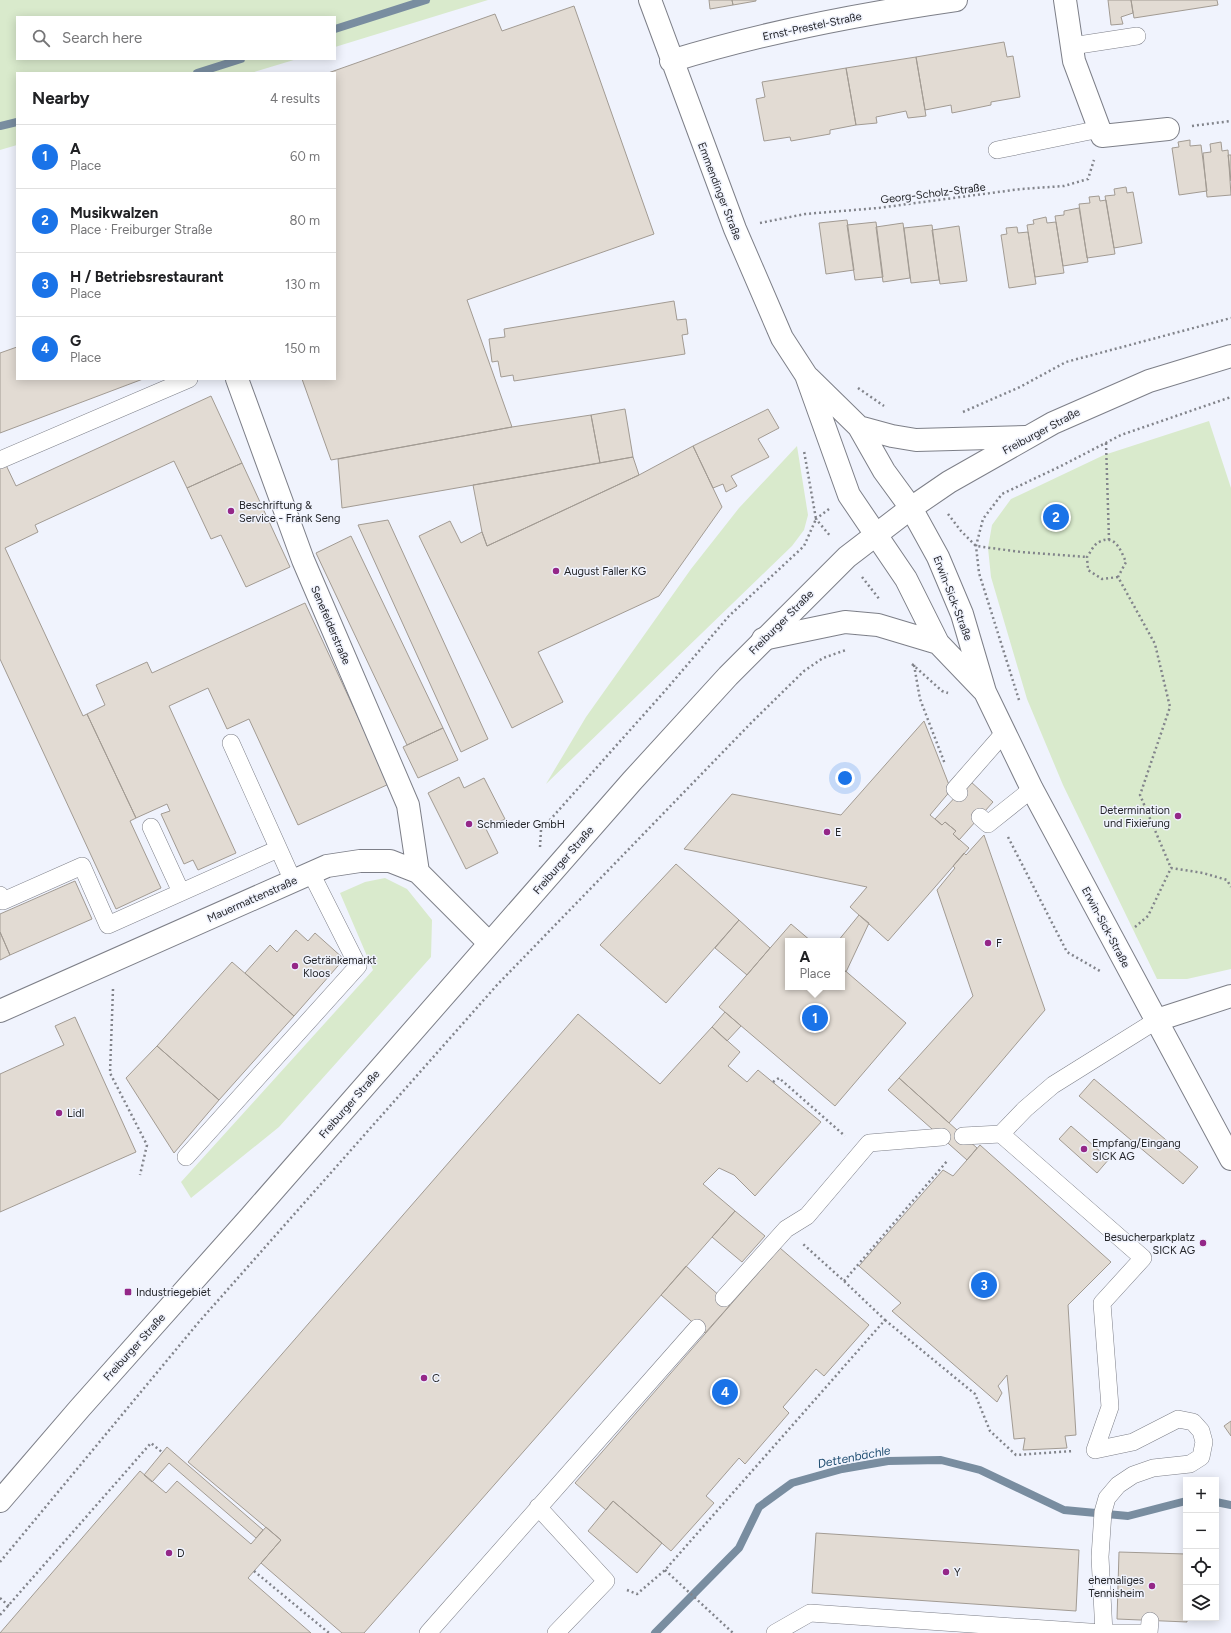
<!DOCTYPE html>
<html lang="en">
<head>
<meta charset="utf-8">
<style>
  :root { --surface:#fff; --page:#f2f2f2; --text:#202124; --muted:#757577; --line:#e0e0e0; --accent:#1a73e8 }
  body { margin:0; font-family:Figtree,sans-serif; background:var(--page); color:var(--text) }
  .controls { position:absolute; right:12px; bottom:12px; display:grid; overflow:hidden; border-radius:0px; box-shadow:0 2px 10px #0003 }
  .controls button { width:36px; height:36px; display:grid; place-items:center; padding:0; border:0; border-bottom:1px solid var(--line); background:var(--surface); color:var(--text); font:20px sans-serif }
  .you { position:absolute; left:845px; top:778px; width:14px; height:14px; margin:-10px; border:3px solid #fff; border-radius:50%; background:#1a73e8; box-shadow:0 0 0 6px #1a73e833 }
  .badge { display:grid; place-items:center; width:26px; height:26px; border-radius:50%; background:var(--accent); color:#fff; font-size:13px; font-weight:700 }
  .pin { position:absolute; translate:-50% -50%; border:2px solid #fff; box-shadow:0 1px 4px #0006 }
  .popup { position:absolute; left:785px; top:938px; width:60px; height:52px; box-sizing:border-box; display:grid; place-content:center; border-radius:0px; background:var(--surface); filter:drop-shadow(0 1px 3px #0005); font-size:13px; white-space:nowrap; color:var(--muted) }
  .popup b { font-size:15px; color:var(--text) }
  .popup::after { content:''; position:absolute; left:50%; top:100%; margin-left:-8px; border:8px solid transparent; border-top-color:var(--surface) }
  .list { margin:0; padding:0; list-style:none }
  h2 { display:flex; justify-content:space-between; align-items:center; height:52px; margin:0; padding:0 16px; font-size:17px }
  h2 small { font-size:13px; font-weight:400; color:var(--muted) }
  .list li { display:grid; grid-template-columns:26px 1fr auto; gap:12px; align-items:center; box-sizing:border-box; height:64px; padding:0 16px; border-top:1px solid var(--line) }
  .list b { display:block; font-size:15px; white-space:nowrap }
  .list p { margin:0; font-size:13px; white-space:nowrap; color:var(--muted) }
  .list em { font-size:13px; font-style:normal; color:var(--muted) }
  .icon { flex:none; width:22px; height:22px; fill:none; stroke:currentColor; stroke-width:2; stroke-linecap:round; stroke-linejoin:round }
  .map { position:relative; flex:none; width:1231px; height:1633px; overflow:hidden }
  .search { position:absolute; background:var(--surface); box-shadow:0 2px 10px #0003; left:16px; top:16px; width:320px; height:44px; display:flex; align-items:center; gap:10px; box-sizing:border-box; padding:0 14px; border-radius:0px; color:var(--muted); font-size:15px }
  .panel { position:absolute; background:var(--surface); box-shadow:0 2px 10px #0003; left:16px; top:72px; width:320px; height:308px; border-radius:0px }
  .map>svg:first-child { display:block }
</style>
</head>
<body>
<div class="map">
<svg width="1231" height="1633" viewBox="0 0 1231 1633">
  <rect width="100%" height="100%" fill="#f0f3fd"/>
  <path fill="#d9eacc" d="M0,0H488L335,47V17H17V59H297L251,73H17V145L0,150Z
    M1209,421L1231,488V969L1187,979H1157L1063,785L1027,699L991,577L988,548L992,525L1011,499L1104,455Z
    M797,446L808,515L804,530L792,546L546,784L586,717L691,569L739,508Z
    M385,878L407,889L432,920L431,957L279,1127L191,1198L181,1182L373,970L340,893L365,882Z"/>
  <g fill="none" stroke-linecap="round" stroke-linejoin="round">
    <path stroke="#798da0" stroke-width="8" d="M335,29L426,0
      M197,73L241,59
      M0,126L17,122
      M1216,1502L1231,1505
      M655,1633L739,1548L759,1507L792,1483L842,1469L888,1461L941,1460L980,1470L1064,1510L1128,1516L1186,1501"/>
  </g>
  <path fill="#e2dbd3" stroke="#a29b93" d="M709,0H732L733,5L710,9Z
    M732,0H756V1L733,5Z
    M1108,0H1131L1133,13L1121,17L1123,24L1111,25Z
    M1131,0H1217L1218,5L1134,18Z
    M574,6L654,234L467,300L512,427L331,460L302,379H335V73H328L495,14L502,31Z
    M1004,42L1007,57L1013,56L1020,97L991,102V105L952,113L951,105L925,110L916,57Z
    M916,57L926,116L908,118L906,111L876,117L877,123L856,125L846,68Z
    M846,68L856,125L830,130V134L791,141L790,137L764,141L756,99L765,97L762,82Z
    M1190,140V146L1201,145L1207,191L1179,195L1172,148L1179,147L1178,142Z
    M1221,142L1222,151L1228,150L1231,195L1207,197L1203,153L1211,152L1210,144Z
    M1228,155H1231V181Z
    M1126,187L1127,193L1133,192L1142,243L1114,248L1105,196L1115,195L1114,189Z
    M1099,196L1100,201L1106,200L1115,254L1087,258L1079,204L1090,203L1089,197Z
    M1079,208L1088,262L1063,266L1055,216L1064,215V211Z
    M1046,217L1047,223L1056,222L1064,273L1035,277L1027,225L1034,224L1033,220Z
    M847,220L854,270L826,274L819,223Z
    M876,222L883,277L855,280L847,225Z
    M903,223L910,278L883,282L876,227Z
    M932,225L939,280L911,283L904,228Z
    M959,226L967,281L940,284L932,230Z
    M1017,227L1018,233L1028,232L1036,284L1009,288L1001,235L1007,234L1006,228Z
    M674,301L677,320L686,319L688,334L682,335L685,354L514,381L513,375L501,377L498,361L492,362L489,339L505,337L504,329Z
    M17,347V379H143L0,433V353Z
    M211,396L242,463L187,488L174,461L35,525L38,532L5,548L83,716L87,714L136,818L130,821L161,888L116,909L0,659V465L5,463L16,486Z
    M625,409L633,457L600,463L591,415Z
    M768,409L779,428L758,439L769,457L731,476L737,486L726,492L723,484L713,488L693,446Z
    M591,415L600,463L342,508L338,459L512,427Z
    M693,446L722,507L659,596L538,652L563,702L512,728L419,536L450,521L461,543L482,532L487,546L639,475Z
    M633,457L639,475L487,546L482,532L473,485Z
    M242,463L290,567L246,587L221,535L211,539L187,488Z
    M388,520L488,739L461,752L358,525Z
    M351,536L443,728L407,745L316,553Z
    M305,603L389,784L298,825L249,719L227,729L208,688L169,706L236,853L198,870L193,860L184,864L161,814L170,811L167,804L136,818L87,714L105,705L96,685L147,662L152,673Z
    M924,721L951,790L930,815L942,825L945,822L956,831L953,834L969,848L888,941L850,907L867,887L684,849L732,794L841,815Z
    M443,728L458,760L418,778L403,747Z
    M459,777L464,788L484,778L505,819L486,829L498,853L466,869L428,793Z
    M970,781L993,802L959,840L953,834L956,831L945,822L942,825L935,819Z
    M984,835L1045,1010L949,1123L899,1078L973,996L937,890L955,868L953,866L964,853L966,855Z
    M676,864L739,920L666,1003L600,945Z
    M75,881L92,919L10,955L0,932V914Z
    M859,915L869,923L846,972L842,968V941H838Z
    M739,920L770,948L747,975L715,948Z
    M791,924L811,941H788V987H842V968L906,1023L835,1106L719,1007Z
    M296,930L308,941L315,933L344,959L294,1016L245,973L270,945L277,952Z
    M0,932L10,955L0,960Z
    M232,962L294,1016L219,1100L157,1046Z
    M725,1012L741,1026L727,1041L712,1027Z
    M578,1014L660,1084L712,1027L740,1052L728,1066L747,1082L758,1070L821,1122L755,1196L734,1175L719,1168L703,1184L735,1211L364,1633H342L261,1563L281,1540L188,1462Z
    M75,1017L136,1152L0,1212V1074L64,1045L55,1026Z
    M157,1046L219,1100L174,1153L126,1078Z
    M899,1078L977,1148L967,1160L888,1090Z
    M1094,1079L1198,1167L1183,1184L1079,1096Z
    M1071,1126L1109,1159L1097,1173L1059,1139Z
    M980,1145L1111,1262L1068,1305L1076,1435L1065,1436L1067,1448L1023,1450L1025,1438L1014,1439L1007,1375L998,1386L1002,1393L997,1402L892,1311L901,1303L859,1266L943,1170L953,1176Z
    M735,1211L765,1236L742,1262L712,1237Z
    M780,1248L869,1325L824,1376L816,1369L783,1407L789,1413L745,1464L739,1458L706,1496L714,1503L671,1551L613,1501L606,1510L575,1483Z
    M686,1266L730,1305L705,1333L661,1295Z
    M1231,1421V1436L1224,1426Z
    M167,1447L263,1530L256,1538L169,1463L152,1482L144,1475Z
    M140,1471L166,1493L177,1481L251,1544L266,1527L281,1540L248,1578L311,1633H0Z
    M613,1501L662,1543L637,1573L588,1531Z
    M816,1533L1079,1550L1076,1611L812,1593Z
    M1119,1552L1186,1554L1187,1622L1117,1619Z"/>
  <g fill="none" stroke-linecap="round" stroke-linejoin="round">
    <defs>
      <path id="lane" d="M1072,46L1137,36
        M997,150L1100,129
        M0,460L189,379
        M231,743L293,881
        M959,793L955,789L1004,733
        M980,817L988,824L1032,789
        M151,827L181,892
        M0,895L3,901L82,866L108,925L278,849
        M963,1136L1001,1134
        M186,1157L358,966L311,873
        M724,1298L786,1229L807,1216L869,1143L942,1137
        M538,1507L606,1581L556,1633
        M428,1633L697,1328
        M775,1633L810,1613L1104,1633H1142
        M1104,1633L1100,1557L1103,1512L1107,1498L1118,1485L1133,1475L1153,1468L1190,1464L1201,1457L1204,1442L1201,1431L1193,1422L1178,1419L1133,1442L1095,1450L1110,1407L1102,1303L1143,1258L1001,1134L1025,1109L1053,1085L1157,1020
        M1149,1633L1150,1621"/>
      <path id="street" d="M650,0L735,229L782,338L806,375L849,495L906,579L938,643L983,690
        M1065,0L1074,61L1102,136L1168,129
        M671,61C764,32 859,14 956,0
        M809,378L859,427L892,436L916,440L1026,437
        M237,379L303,560L408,805L418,872
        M859,427L884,471L911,508L938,557L962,614L985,692L1032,789L1231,1159
        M763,639L845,622L878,625L938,643
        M0,1011L327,866L360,861H390L418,872L489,943
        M1157,1020L1231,996"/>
      <path id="secondary" d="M0,1501L80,1408L251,1216L632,781L728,676L847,557L911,508L949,482L1053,423L1149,381L1231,356"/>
    </defs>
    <use href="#lane" stroke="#7d7f88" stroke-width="18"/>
    <use href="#street" stroke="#7d7f88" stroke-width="24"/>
    <use href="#secondary" stroke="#7d7f88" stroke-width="24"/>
    <path stroke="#82848b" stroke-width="2.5" stroke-dasharray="2 3" stroke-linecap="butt" d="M1192,126L1231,121
      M760,223L805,214L878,208L1021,189L1064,186L1088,179L1094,160
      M858,388L884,406
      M963,412L1020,387L1066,362L1231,318
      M1106,443L1109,540
      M829,509L816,519L831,537
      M948,514L961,531L976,546L1021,552L1087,557
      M862,577L880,600
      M1118,577L1102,579L1088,570L1087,557C1090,553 1094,544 1099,542C1115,533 1121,551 1126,562L1118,577L1155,644L1170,707L1140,795L1171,868
      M912,664L942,691L948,693
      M914,665L920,699L945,764
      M1019,700L979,573L976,546L983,519L1002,494L1061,466L1121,435L1231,397
      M1008,837L1067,952L1100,971
      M540,847L541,830L664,692L729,616L804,546L816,519L804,451
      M1135,927L1148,916L1171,868L1203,873L1227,880L1231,887
      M113,989L110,1073L147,1145L140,1175
      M773,1082L779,1078L845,1136
      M844,1281L948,1160
      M885,1320L975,1394L990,1431L1016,1455L1073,1451
      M0,1562L198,1323L497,985L753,721L804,671L823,658L846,650
      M665,1570L733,1633
      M254,1571L329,1633
      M627,1590L637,1594L665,1570L885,1320L844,1281L803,1244
      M0,1598L9,1606
      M0,1615L151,1443L163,1453"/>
    <use href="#lane" stroke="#fff" stroke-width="17"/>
    <use href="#street" stroke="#fff" stroke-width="22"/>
    <use href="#secondary" stroke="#fff" stroke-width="22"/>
  </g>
  <g fill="#942788" stroke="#f0f3fd" stroke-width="1.5">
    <circle cx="231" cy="511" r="4"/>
    <circle cx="556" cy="571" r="4"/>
    <circle cx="1178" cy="816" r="4"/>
    <circle cx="469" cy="824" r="4"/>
    <circle cx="827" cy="832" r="4"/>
    <circle cx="988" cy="943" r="4"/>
    <circle cx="295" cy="966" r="4"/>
    <circle cx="59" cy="1113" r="4"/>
    <circle cx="1084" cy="1149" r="4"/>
    <circle cx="1203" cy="1243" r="4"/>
    <rect x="124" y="1288" width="8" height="8" rx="2"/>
    <circle cx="424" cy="1378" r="4"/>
    <circle cx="169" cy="1553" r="4"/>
    <circle cx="946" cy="1572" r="4"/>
    <circle cx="1152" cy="1586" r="4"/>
  </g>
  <g text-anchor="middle" stroke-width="3" stroke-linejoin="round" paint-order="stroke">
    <g font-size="11" fill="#242529" stroke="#f0f3fd">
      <text transform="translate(812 26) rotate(-12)" y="4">Ernst-Prestel-Straße</text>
      <text transform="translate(720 191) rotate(69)" y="4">Emmendinger Straße</text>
      <text transform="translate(933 193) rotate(-7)" y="4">Georg-Scholz-Straße</text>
      <text transform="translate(1041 431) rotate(-28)" y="4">Freiburger Straße</text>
      <text transform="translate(953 598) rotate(69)" y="4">Erwin-Sick-Straße</text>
      <text transform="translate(781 622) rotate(-45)" y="4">Freiburger Straße</text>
      <text transform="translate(331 625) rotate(67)" y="4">Senefelderstraße</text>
      <text transform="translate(563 860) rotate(-49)" y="4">Freiburger Straße</text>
      <text transform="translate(252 899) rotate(-24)" y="4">Mauermattenstraße</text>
      <text transform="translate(1106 927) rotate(62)" y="4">Erwin-Sick-Straße</text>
      <text transform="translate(349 1104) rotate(-49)" y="4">Freiburger Straße</text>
      <text transform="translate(134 1347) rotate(-48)" y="4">Freiburger Straße</text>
    </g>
    <g font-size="11" fill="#242529" stroke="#f0f3fd" text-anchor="start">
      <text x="239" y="509">Beschriftung &amp;<tspan x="239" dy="13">Service - Frank Seng</tspan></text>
      <text x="564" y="575">August Faller KG</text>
      <text x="1170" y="814" text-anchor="end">Determination<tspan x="1170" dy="13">und Fixierung</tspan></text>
      <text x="477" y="828">Schmieder GmbH</text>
      <text x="835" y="836">E</text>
      <text x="996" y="947">F</text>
      <text x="303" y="964">Getränkemarkt<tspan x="303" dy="13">Kloos</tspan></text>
      <text x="67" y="1117">Lidl</text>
      <text x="1092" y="1147">Empfang/Eingang<tspan x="1092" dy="13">SICK AG</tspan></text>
      <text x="1195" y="1241" text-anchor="end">Besucherparkplatz<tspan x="1195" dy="13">SICK AG</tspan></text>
      <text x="136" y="1296">Industriegebiet</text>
      <text x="432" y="1382">C</text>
      <text x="177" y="1557">D</text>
      <text x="954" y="1576">Y</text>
      <text x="1144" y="1584" text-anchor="end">ehemaliges<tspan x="1144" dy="13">Tennisheim</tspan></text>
    </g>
    <g font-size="12" font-style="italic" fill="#204e72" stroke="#f0f3fd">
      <text transform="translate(854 1457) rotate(-11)" y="4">Dettenbächle</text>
    </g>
  </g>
</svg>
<div class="controls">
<button>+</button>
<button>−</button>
<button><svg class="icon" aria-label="locate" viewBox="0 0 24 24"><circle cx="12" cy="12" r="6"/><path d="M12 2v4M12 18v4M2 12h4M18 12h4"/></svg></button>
<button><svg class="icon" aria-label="layers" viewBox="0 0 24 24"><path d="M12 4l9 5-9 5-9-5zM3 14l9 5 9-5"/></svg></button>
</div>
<div class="you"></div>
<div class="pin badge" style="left:815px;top:1018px">1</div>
<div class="popup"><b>A</b>Place</div>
<div class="pin badge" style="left:1056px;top:517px">2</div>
<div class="pin badge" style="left:984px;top:1285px">3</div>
<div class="pin badge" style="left:725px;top:1392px">4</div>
<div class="search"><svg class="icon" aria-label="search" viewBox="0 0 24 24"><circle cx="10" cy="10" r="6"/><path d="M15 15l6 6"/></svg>Search here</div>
<section class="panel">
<h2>Nearby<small>4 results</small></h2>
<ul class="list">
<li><span class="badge">1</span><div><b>A</b><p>Place</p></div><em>60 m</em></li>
<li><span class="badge">2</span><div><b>Musikwalzen</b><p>Place · Freiburger Straße</p></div><em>80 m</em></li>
<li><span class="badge">3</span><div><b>H / Betriebsrestaurant</b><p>Place</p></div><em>130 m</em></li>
<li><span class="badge">4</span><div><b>G</b><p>Place</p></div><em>150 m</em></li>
</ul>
</section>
</div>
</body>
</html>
